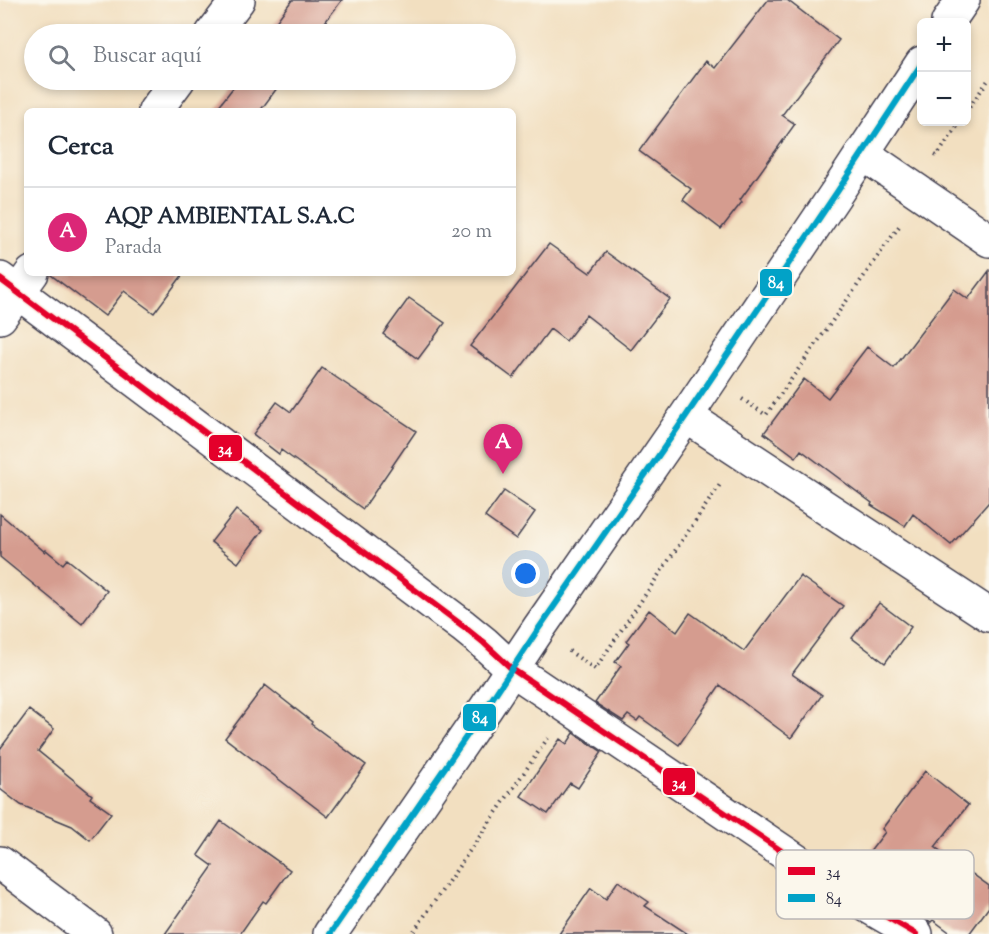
<!DOCTYPE html>
<html lang="es">
<head>
<meta charset="utf-8">
<style>
  :root { --surface:#fff; --page:#f2f2f3; --text:#1f2937; --muted:#747a83; --line:#e0e1e3; --accent:#db2777 }
  body { margin:0; font-family:"Sorts Mill Goudy",serif; background:var(--page); color:var(--text) }
  .controls { position:absolute; right:18px; top:18px; display:grid; overflow:hidden; border-radius:9px; box-shadow:0 3px 9px #0003 }
  .controls button { width:54px; height:54px; display:grid; place-items:center; padding:0; border:0; border-bottom:2px solid var(--line); background:var(--surface); color:var(--text); font:30px sans-serif }
  .you { position:absolute; left:526px; top:574px; width:21px; height:21px; margin:-15px; border:4px solid #fff; border-radius:50%; background:#1a73e8; box-shadow:0 0 0 9px #1a73e833 }
  .badge { display:grid; place-items:center; width:39px; height:39px; border-radius:50%; background:var(--accent); color:#fff; font-size:20px; font-weight:700 }
  .pin { position:absolute; translate:-50% -50px; filter:drop-shadow(0 2px 3px #0008) }
  .pin::after { content:''; position:absolute; top:32px; width:21px; height:18px; background:inherit; clip-path:polygon(0 0,100% 0,50% 100%) }
  .list { margin:0; padding:0; list-style:none }
  h2 { display:flex; justify-content:space-between; align-items:center; height:78px; margin:0; padding:0 24px; font-size:26px }
  h2 small { font-size:20px; font-weight:400; color:var(--muted) }
  .list li { display:grid; grid-template-columns:39px 1fr auto; gap:18px; align-items:center; box-sizing:border-box; height:90px; padding:0 24px; border-top:2px solid var(--line) }
  .list b { display:block; font-size:22px; white-space:nowrap }
  .list p { margin:0; font-size:20px; white-space:nowrap; color:var(--muted) }
  .list em { font-size:20px; font-style:normal; color:var(--muted) }
  .icon { flex:none; width:33px; height:33px; fill:none; stroke:currentColor; stroke-width:2; stroke-linecap:round; stroke-linejoin:round }
  .map { position:relative; flex:none; width:989px; height:934px; overflow:hidden }
  .search { position:absolute; background:var(--surface); box-shadow:0 3px 9px #0003; left:24px; top:24px; width:492px; height:66px; display:flex; align-items:center; gap:15px; box-sizing:border-box; padding:0 21px; border-radius:33px; color:var(--muted); font-size:22px }
  .panel { position:absolute; background:var(--surface); box-shadow:0 3px 9px #0003; left:24px; top:108px; width:492px; height:168px; border-radius:9px }
  .map>svg:first-child { display:block }
</style>
</head>
<body>
<div class="map">
<svg width="989" height="934" viewBox="0 0 989 934">
  <rect width="100%" height="100%" fill="#fbf7ec"/>
  <filter id="ink" filterUnits="userSpaceOnUse"><feTurbulence type="fractalNoise" baseFrequency=".0167" numOctaves="2"/><feDisplacementMap in="SourceGraphic" scale="12" xChannelSelector="R" yChannelSelector="G"/><feConvolveMatrix kernelMatrix="1 2 1 2 8 2 1 2 1" color-interpolation-filters="sRGB"/></filter>
  <filter id="wash" filterUnits="userSpaceOnUse"><feTurbulence type="fractalNoise" baseFrequency=".008" numOctaves="4" result="noise"/><feDisplacementMap in="SourceGraphic" scale="24" xChannelSelector="R" yChannelSelector="G"/><feGaussianBlur stdDeviation="1.35" result="paint"/><feColorMatrix in="noise" values="0 0 0 0 0 0 0 0 0 0 0 0 0 0 0 0 0 1.4 0 .05"/><feComposite in="paint" operator="in"/></filter>
  <g filter="url(#wash)">
    <rect width="100%" height="100%" fill="#f2dfc0"/>
    <g id="blocks">
      <path fill="#d59c8f" d="M292,0H342L316,34H267Z
        M768,0H787L839,40L782,115L795,124L740,200L742,202L721,229L683,200L691,189L639,151L706,61L715,68Z
        M239,80H283L260,111H215Z
        M549,244L590,273L606,252L670,299L631,350L586,315L566,341L550,329L513,378L470,346Z
        M989,271V502L951,545L913,514L905,526L871,505L872,503L801,450L796,457L764,433L804,379L828,398L867,347L894,368L954,289L968,299Z
        M50,273H184L154,313L124,291L105,316L51,275Z
        M409,298L445,323L418,359L383,334Z
        M322,368L416,431L363,509L281,450L279,454L253,434L277,402L291,412Z
        M504,491L535,512L516,539L485,517Z
        M236,510L263,530L238,563L211,542Z
        M0,514L45,552L46,550L63,564L67,559L107,591L82,624L0,557Z
        M800,576L843,606L792,674L822,695L791,738L720,685L679,745L640,717L637,721L628,715L623,721L595,703L621,666L615,662L629,643L626,641L649,610L677,632L690,613L744,651Z
        M879,603L911,627L885,663L852,638Z
        M265,685L312,722L311,724L366,765L328,817L225,738Z
        M29,710L54,729L38,751L92,795L90,798L111,813L90,840L72,826L21,805L0,789V749Z
        M574,733L602,752L578,788L570,783L548,814L521,796L560,739L567,744Z
        M925,771L968,805L935,847L989,886V907L969,934H952L933,920L931,922L891,894L890,895L856,870L885,832L882,829Z
        M221,821L290,870L266,903L263,901L240,934H165L213,866L198,855Z
        M618,881L649,902L645,906L688,934H559L591,888L606,899Z"/>
    </g>
  </g>
  <g filter="url(#ink)">
    <use href="#blocks" fill-opacity="0" stroke="#413e4f" stroke-width="1.5"/>
    <g fill="none" stroke-linecap="round" stroke-linejoin="round">
      <defs>
        <path id="minor" d="M948,22L963,0
          M212,34L238,0
          M155,111L178,80
          M862,153L989,240
          M0,279L463,626L484,643L512,669L835,887L916,934
          M0,317L32,273
          M686,416L989,615
          M0,863L95,934
          M330,934L486,708L539,628L686,416L837,192L922,63"/>
      </defs>
      <use href="#minor" stroke="#413e4f" stroke-width="36"/>
      <path stroke="#413e4f" stroke-width="4" stroke-dasharray="1.5 4.5" stroke-linecap="butt" d="M966,112L989,79
        M935,155L937,156L960,122
        M742,399L766,415L900,225
        M569,651L595,669L721,483
        M414,931L548,738"/>
      <use href="#minor" stroke="#fff" stroke-width="33"/>
      <defs>
        <path id="bus-1" d="M0,279L463,626L484,643L512,669L835,887L916,934"/>
        <path id="bus-2" d="M330,934L486,708L539,628L686,416L837,192L922,63"/>
      </defs>
      <use href="#bus-1" stroke="#fbf7ec" stroke-width="10"/>
      <use href="#bus-2" stroke="#fbf7ec" stroke-width="10"/>
      <use href="#bus-1" stroke="#e4002b" stroke-width="6"/>
      <use href="#bus-2" stroke="#02a2c7" stroke-width="6"/>
    </g>
  </g>
  <rect x="776" y="850" width="198" height="69" rx="9" fill="#fbf7ec" stroke="#bab7b7" stroke-width="1.5"/>
  <rect x="788" y="867" width="27" height="8" fill="#e4002b"/>
  <rect x="788" y="894" width="27" height="8" fill="#02a2c7"/>
  <g font-size="16" fill="#22223b">
    <text x="826" y="877">34</text>
    <text x="826" y="904">84</text>
  </g>
  <g stroke="#fbf7ec" stroke-width="2">
    <rect x="759" y="268" width="34" height="29" rx="6" fill="#02a2c7"/>
    <rect x="208" y="434" width="35" height="28" rx="6" fill="#e4002b"/>
    <rect x="462" y="703" width="35" height="29" rx="6" fill="#02a2c7"/>
    <rect x="662" y="767" width="34" height="29" rx="6" fill="#e4002b"/>
  </g>
  <g font-size="16" text-anchor="middle" font-weight="bold" fill="#fff">
    <text x="776" y="288">84</text>
    <text x="225" y="454">34</text>
    <text x="480" y="723">84</text>
    <text x="679" y="788">34</text>
  </g>
</svg>
<div class="controls">
<button>+</button>
<button>−</button>
</div>
<div class="you"></div>
<div class="pin badge" style="left:503px;top:474px">A</div>
<div class="search"><svg class="icon" aria-label="search" viewBox="0 0 24 24"><circle cx="10" cy="10" r="6"/><path d="M15 15l6 6"/></svg>Buscar aquí</div>
<section class="panel">
<h2>Cerca<small></small></h2>
<ul class="list">
<li><span class="badge">A</span><div><b>AQP AMBIENTAL S.A.C</b><p>Parada</p></div><em>20 m</em></li>
</ul>
</section>
</div>
</body>
</html>
